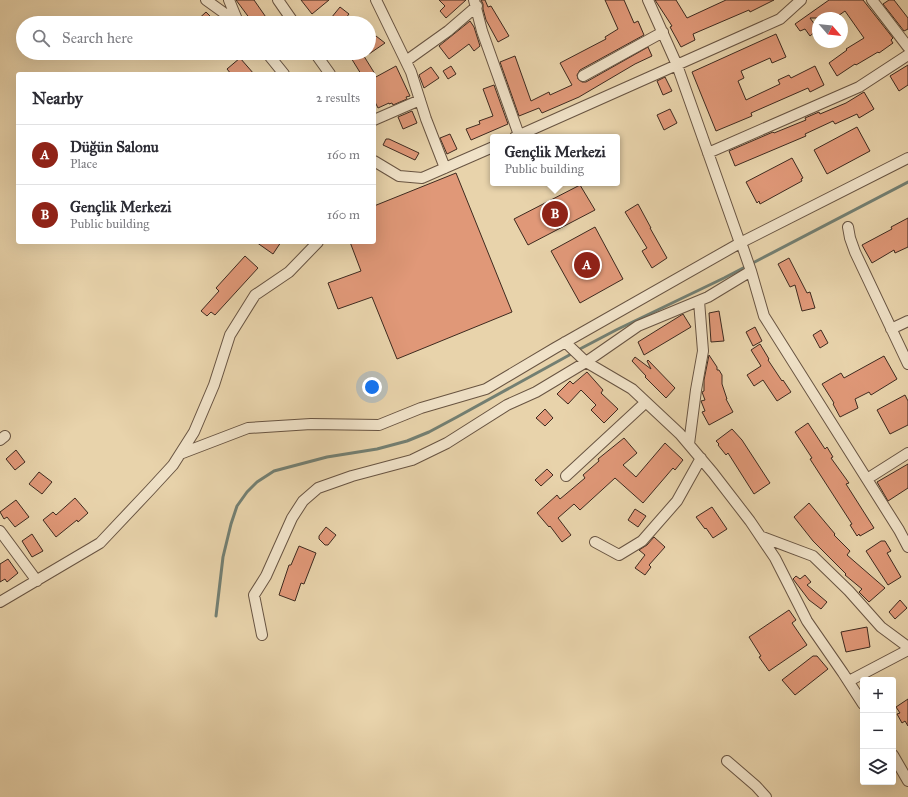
<!DOCTYPE html>
<html lang="en">
<head>
<meta charset="utf-8">
<style>
  :root { --surface:#fff; --page:#f2f2f3; --text:#2b2b33; --muted:#7c7c81; --line:#e1e1e2; --accent:#8f2418 }
  body { margin:0; font-family:"IM FELL Great Primer",serif; background:var(--page); color:var(--text) }
  .controls { position:absolute; right:12px; bottom:12px; display:grid; overflow:hidden; border-radius:4px; box-shadow:0 4px 16px #0002 }
  .controls button { width:36px; height:36px; display:grid; place-items:center; padding:0; border:0; border-bottom:1px solid var(--line); background:var(--surface); color:var(--text); font:20px sans-serif }
  .compass { position:absolute; left:812px; top:12px; width:36px; height:36px; border-radius:50%; background:var(--surface); box-shadow:0 4px 16px #0002; rotate:118deg }
  .you { position:absolute; left:372px; top:387px; width:14px; height:14px; margin:-10px; border:3px solid #fff; border-radius:50%; background:#1a73e8; box-shadow:0 0 0 6px #1a73e833 }
  .badge { display:grid; place-items:center; width:26px; height:26px; border-radius:50%; background:var(--accent); color:#fff; font-size:13px; font-weight:700 }
  .pin { position:absolute; translate:-50% -50%; border:2px solid #fff; box-shadow:0 1px 4px #0006 }
  .popup { position:absolute; left:490px; top:134px; width:130px; height:52px; box-sizing:border-box; display:grid; place-content:center; border-radius:4px; background:var(--surface); filter:drop-shadow(0 1px 3px #0005); font-size:13px; white-space:nowrap; color:var(--muted) }
  .popup b { font-size:15px; color:var(--text) }
  .popup::after { content:''; position:absolute; left:50%; top:100%; margin-left:-8px; border:8px solid transparent; border-top-color:var(--surface) }
  .list { margin:0; padding:0; list-style:none }
  h2 { display:flex; justify-content:space-between; align-items:center; height:52px; margin:0; padding:0 16px; font-size:17px }
  h2 small { font-size:13px; font-weight:400; color:var(--muted) }
  .list li { display:grid; grid-template-columns:26px 1fr auto; gap:12px; align-items:center; box-sizing:border-box; height:60px; padding:0 16px; border-top:1px solid var(--line) }
  .list b { display:block; font-size:15px; white-space:nowrap }
  .list p { margin:0; font-size:13px; white-space:nowrap; color:var(--muted) }
  .list em { font-size:13px; font-style:normal; color:var(--muted) }
  .icon { flex:none; width:22px; height:22px; fill:none; stroke:currentColor; stroke-width:2; stroke-linecap:round; stroke-linejoin:round }
  .map { position:relative; flex:none; width:908px; height:797px; overflow:hidden }
  .search { position:absolute; background:var(--surface); box-shadow:0 4px 16px #0002; left:16px; top:16px; width:360px; height:44px; display:flex; align-items:center; gap:10px; box-sizing:border-box; padding:0 14px; border-radius:22px; color:var(--muted); font-size:15px }
  .panel { position:absolute; background:var(--surface); box-shadow:0 4px 16px #0002; left:16px; top:72px; width:360px; height:172px; border-radius:4px }
  .map>svg:first-child { display:block }
</style>
</head>
<body>
<div class="map">
<svg width="908" height="797" viewBox="0 0 908 797">
  <rect width="100%" height="100%" fill="#e8d3ab"/>
  <filter id="stains"><feTurbulence type="fractalNoise" baseFrequency=".005" numOctaves="4"/><feColorMatrix values="0 0 0 0 .2 0 0 0 0 .09 0 0 0 0 .02 0 0 0 .5 -.17"/></filter>
  <radialGradient id="worn" r=".72"><stop offset=".6" stop-color="#630" stop-opacity="0"/><stop offset="1" stop-color="#630" stop-opacity=".3"/></radialGradient>
  <g fill="none" stroke-linecap="round" stroke-linejoin="round">
    <path stroke="#737f72" stroke-width="3" d="M578,350L616,330L724,278L908,182
      M216,616L223,557L231,524L237,506L247,492L257,482L274,471L327,457L377,449L407,441L429,432L457,417L573,353"/>
  </g>
  <path fill="#e09878" stroke="#3e2a1f" d="M236,0H254L270,23H253Z
    M301,0H329L312,14Z
    M439,0H466L446,18L440,11L445,6Z
    M481,0H485L488,7L491,6L509,36L498,42L486,20L483,9V4Z
    M605,0H624L634,23L638,21L644,35L580,70L577,75L578,79L582,82H586L648,47L652,56L635,64L579,97L542,113L539,108L519,116L500,62L515,56L531,101L549,92L550,95L572,85L560,63L606,39L605,37L618,29Z
    M655,0H676L687,18L726,0H774L750,12L749,10L693,34L695,40L681,47L670,27L672,26Z
    M829,0H863L893,38L891,40L893,43L879,53L878,52L856,65L855,64L837,76L829,63L847,50L846,49L864,38L845,11L835,18H810L818,29L810,36L805,29L800,31L795,24Z
    M889,0H894L908,18V29L904,31L883,4Z
    M340,7L349,14L342,23H327Z
    M206,12L217,23H194Z
    M470,21L474,27L480,46L474,51L469,44L449,59L439,46Z
    M776,34L786,57L772,63L770,58L741,71L744,78L738,81L746,100L780,84L778,80L789,75L791,78L815,66L824,85L810,92L808,88L751,113L752,116L716,131L692,72Z
    M376,36L385,43L369,54V41Z
    M348,53H362L375,74H361Z
    M240,58L254,74H231L227,69Z
    M908,65V85L899,91L890,76Z
    M396,66L410,96L406,97L407,99L393,105L392,103L389,104V103L378,108L374,100V78Z
    M451,66L456,74L448,79L443,71Z
    M431,67L439,78L424,88L419,75Z
    M665,77L672,91L663,95L657,81Z
    M494,85L508,124L471,140L466,129L480,124L479,121L493,116L483,89Z
    M864,92L874,109L859,118L857,114L835,124L833,121L805,134L806,136L735,166L729,151L773,132L774,133L806,120L805,118L819,112L820,114L846,103Z
    M670,109L677,123L664,130L657,115Z
    M412,111L417,123L403,129L398,117Z
    M857,127L870,151L827,174L814,150Z
    M450,134L457,149L447,154L440,138Z
    M386,139H389L419,153L415,160L383,145Z
    M792,158L803,178L801,179L802,181L760,204L759,201L757,203L746,182Z
    M456,173L512,312L397,359L372,297L338,309L328,283L361,271L350,242H374V206Z
    M580,185L595,210L528,245L514,219Z
    M638,204L651,228H650L667,258L652,268L642,251L647,248L625,212Z
    M908,218V247L895,253L894,250L872,263L862,245L892,229L891,227Z
    M595,227L623,279L580,303L551,251Z
    M256,242H281L273,254Z
    M245,256L258,268L215,315L211,312L207,316L201,311L219,291L216,288Z
    M789,258L807,293L810,292L815,308L802,311L795,285L790,287L778,264Z
    M719,311L724,341L711,342L709,313Z
    M683,314L691,327L644,355L638,342Z
    M755,327L762,341L753,346L746,332Z
    M821,330L828,343L820,348L813,335Z
    M760,344L769,359L768,360L782,381L783,380L791,392L777,401L763,380L754,386L747,375L761,366L751,350Z
    M709,355L717,367V370H719L722,375V384L727,399H726L733,412L709,425L702,412L705,411L701,401L705,400L702,392L704,391V380Z
    M884,356L897,379L871,395L869,392L855,399L858,408L840,417L833,404L834,403L822,384L841,373L844,378Z
    M635,357L651,369L647,361L648,360L675,388L666,398L645,377L646,376L632,361Z
    M587,372L603,390L601,393L618,409L604,423L591,410L596,405L581,390L568,404L557,394L570,381L573,384Z
    M905,395L908,401V425L890,434L877,410Z
    M545,409L553,418L545,426L536,418Z
    M808,423L825,449L827,447L833,457L831,458L849,483L846,484L874,528L860,536L859,534L857,536L850,525L852,524L810,459L812,458L795,432Z
    M732,429L742,440L770,483L754,494L728,453L726,455L718,445L719,444L716,441Z
    M624,438L637,453L623,465L636,477L665,443L683,460L675,470L673,468L643,503L615,478L580,510L574,504L558,518L571,535L562,542L550,526L549,527L537,513L557,495L560,499L585,478L583,475L599,461L598,459Z
    M16,450L25,462L15,470L6,459Z
    M908,464V488L888,501L877,482Z
    M547,469L553,475L541,486L535,480Z
    M39,472L52,482L42,494L29,484Z
    M75,498L88,513L78,522L77,520L56,537L43,520L53,512L56,515Z
    M16,500L29,517L15,527L7,517L4,519L0,512Z
    M809,503L835,534L834,535L850,551L847,555L885,588L869,602L859,592L862,589L845,575L846,574L813,541L794,517Z
    M712,507L727,529L713,538L706,528L705,529L696,517Z
    M635,509L646,516L638,527L628,520Z
    M326,527L336,535L328,545H325L319,539V536Z
    M32,534L43,551L32,557L22,541Z
    M654,537L665,547L649,565L651,567L645,575L635,568L645,555L639,550L647,545Z
    M881,541H885L891,551L887,553L901,577L888,585L866,551Z
    M299,546L316,553L304,584L301,583L295,601L279,595L289,565H291Z
    M8,559L18,573L7,582L5,579L0,582V564Z
    M805,575L811,582L807,585L827,602L821,609L809,600L793,579L796,576L800,579Z
    M900,600L907,608L895,619L889,612Z
    M789,610L796,620L792,623L807,645L769,671L759,657L761,656L749,637Z
    M867,627L870,647L846,652L841,632Z
    M813,656H817L828,669L795,695L782,680Z
    M908,699V726L905,721L902,723L897,714L900,713L896,707Z"/>
  <g fill="none" stroke-linecap="round" stroke-linejoin="round">
    <defs>
      <path id="minor" d="M206,0L238,23
        M229,0L238,22
        M278,0L294,23
        M376,0L411,72L426,119L445,168
        M474,0L482,31L519,135
        M648,0L677,65L740,243L743,248L751,271L764,316L899,530L908,547
        M872,0L908,47
        M267,53L284,74
        M315,53L330,74
        M406,61L448,31L477,6
        M583,76L663,32
        M374,120L420,100
        M515,137L780,19L801,0
        M708,153L859,87L908,55
        M374,161L399,176L422,178L493,147
        M848,227L850,238L855,252L908,364
        M891,329L908,321
        M565,342L586,362L632,389L680,434L713,473L750,521L775,558L807,621L843,673L863,704
        M0,440L5,436
        M689,444L696,390L703,351L699,301
        M180,454L248,428L311,424L379,425L421,408L486,389L555,348L740,243L908,158
        M566,476L646,402
        M867,479L908,453
        M0,531L37,581
        M760,536L813,556L849,591L881,627L908,647
        M595,542L619,555L642,541L677,501L701,458
        M0,602L100,543L150,490L173,465L194,432L214,385L230,335L255,295L289,272L318,242
        M262,635L254,595L266,576L292,518L303,501L318,488L352,476L412,460L447,443L507,405L536,392L586,362L638,326L708,297L751,271
        M849,681L908,650
        M893,755L908,781
        M727,761L756,786L766,797"/>
    </defs>
    <use href="#minor" stroke="#685442" stroke-width="12"/>
    <use href="#minor" stroke="#f0e2c8" stroke-width="10"/>
  </g>
  <rect width="100%" height="100%" filter="url(#stains)"/>
  <rect width="100%" height="100%" fill="url(#worn)"/>
</svg>
<div class="controls">
<button>+</button>
<button>−</button>
<button><svg class="icon" aria-label="layers" viewBox="0 0 24 24"><path d="M12 4l9 5-9 5-9-5zM3 14l9 5 9-5"/></svg></button>
</div>
<svg class="compass" viewBox="-18 -18 36 36"><path d="M0-13l5 13h-10z" fill="#e53935"/><path d="M0 13l5-13h-10z" fill="#7c7c81"/></svg>
<div class="you"></div>
<div class="pin badge" style="left:587px;top:265px">A</div>
<div class="pin badge" style="left:555px;top:214px">B</div>
<div class="popup"><b>Gençlik Merkezi</b>Public building</div>
<div class="search"><svg class="icon" aria-label="search" viewBox="0 0 24 24"><circle cx="10" cy="10" r="6"/><path d="M15 15l6 6"/></svg>Search here</div>
<section class="panel">
<h2>Nearby<small>2 results</small></h2>
<ul class="list">
<li><span class="badge">A</span><div><b>Düğün Salonu</b><p>Place</p></div><em>160 m</em></li>
<li><span class="badge">B</span><div><b>Gençlik Merkezi</b><p>Public building</p></div><em>160 m</em></li>
</ul>
</section>
</div>
</body>
</html>
